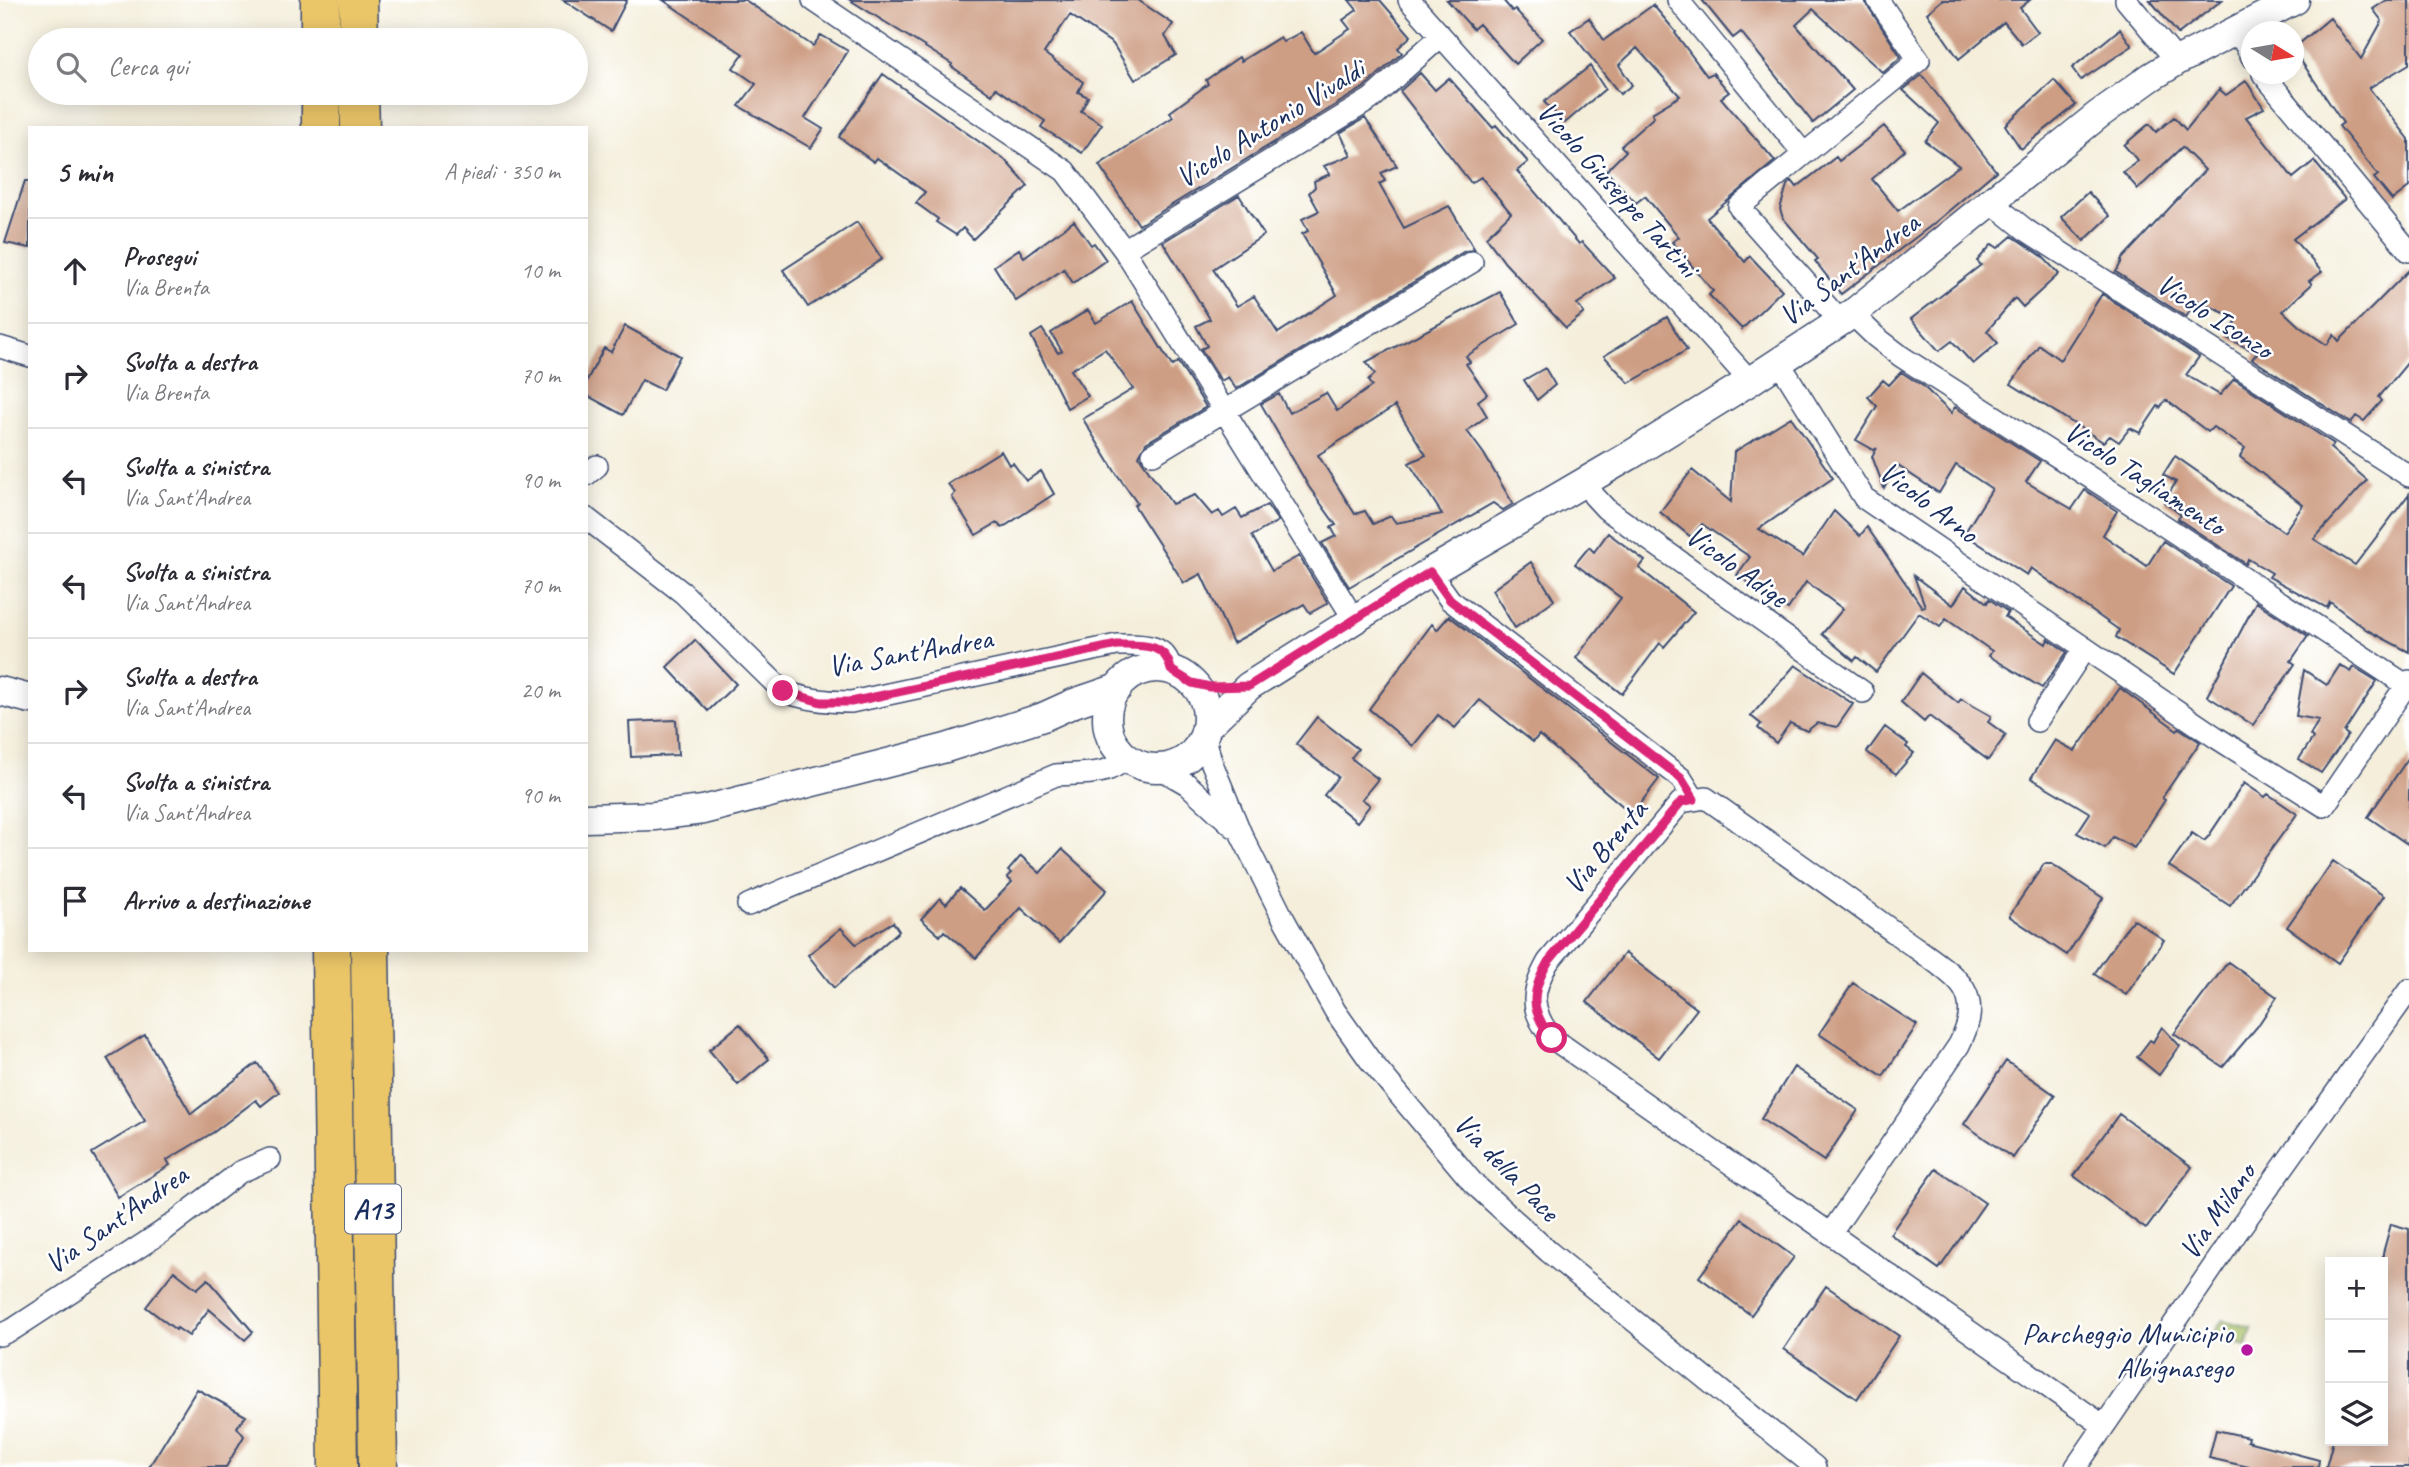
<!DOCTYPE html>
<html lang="it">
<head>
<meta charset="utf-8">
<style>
  :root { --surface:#fff; --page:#f7f7f7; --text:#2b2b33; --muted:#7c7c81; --line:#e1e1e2 }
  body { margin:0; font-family:Caveat,sans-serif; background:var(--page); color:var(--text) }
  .controls { position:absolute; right:21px; bottom:21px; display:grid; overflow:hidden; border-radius:0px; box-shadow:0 4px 18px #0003 }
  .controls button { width:63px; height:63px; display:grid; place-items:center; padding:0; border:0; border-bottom:2px solid var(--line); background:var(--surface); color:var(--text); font:35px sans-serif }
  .compass { position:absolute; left:2241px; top:21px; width:63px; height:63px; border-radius:50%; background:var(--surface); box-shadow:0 4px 18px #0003; rotate:101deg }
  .stop { position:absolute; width:21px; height:21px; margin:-16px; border:5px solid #db2777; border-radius:50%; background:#fff }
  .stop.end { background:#db2777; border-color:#fff; box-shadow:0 2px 7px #0008 }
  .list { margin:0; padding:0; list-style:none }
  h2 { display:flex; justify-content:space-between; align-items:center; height:91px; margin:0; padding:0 28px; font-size:30px }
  h2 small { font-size:23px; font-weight:400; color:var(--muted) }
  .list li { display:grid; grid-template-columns:46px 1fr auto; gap:21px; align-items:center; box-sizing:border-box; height:105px; padding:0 28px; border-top:2px solid var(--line) }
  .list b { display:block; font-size:26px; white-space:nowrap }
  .list p { margin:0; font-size:23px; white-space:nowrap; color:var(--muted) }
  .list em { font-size:23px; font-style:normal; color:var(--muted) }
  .icon { flex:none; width:38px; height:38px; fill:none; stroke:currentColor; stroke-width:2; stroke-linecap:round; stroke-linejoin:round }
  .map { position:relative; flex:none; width:2409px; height:1467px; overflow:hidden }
  .search { position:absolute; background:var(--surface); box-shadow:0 4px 18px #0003; left:28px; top:28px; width:560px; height:77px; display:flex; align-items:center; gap:18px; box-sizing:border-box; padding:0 24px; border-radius:38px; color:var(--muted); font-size:26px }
  .panel { position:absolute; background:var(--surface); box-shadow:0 4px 18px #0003; left:28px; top:126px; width:560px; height:826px; border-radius:0px }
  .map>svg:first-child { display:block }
</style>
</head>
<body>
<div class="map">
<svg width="2409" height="1467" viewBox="0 0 2409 1467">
  <rect width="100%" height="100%" fill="#fff"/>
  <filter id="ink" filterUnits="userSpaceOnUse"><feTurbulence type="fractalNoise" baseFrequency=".0143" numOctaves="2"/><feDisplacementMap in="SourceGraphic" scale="14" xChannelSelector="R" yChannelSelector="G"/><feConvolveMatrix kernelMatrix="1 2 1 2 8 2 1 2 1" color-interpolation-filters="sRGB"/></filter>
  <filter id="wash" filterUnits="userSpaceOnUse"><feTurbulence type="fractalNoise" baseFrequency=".00686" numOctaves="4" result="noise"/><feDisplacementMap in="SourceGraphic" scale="28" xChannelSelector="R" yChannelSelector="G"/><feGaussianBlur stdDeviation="1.57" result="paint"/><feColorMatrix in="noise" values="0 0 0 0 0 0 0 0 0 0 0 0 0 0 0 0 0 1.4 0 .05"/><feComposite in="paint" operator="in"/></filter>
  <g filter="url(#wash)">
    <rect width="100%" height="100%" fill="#f4eeda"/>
    <path fill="#aac368" stroke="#627963" stroke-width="2" d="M2223,1320L2252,1328L2247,1346L2211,1337Z"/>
    <g id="blocks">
      <path fill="#ce9e84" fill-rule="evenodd" d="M563,0H627L611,31Z
        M663,0H745L813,46L821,35L848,51L805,118L823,129L811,148L739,106L756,84L733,68L743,54Z
        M850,0H1138L1173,24L1165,36L1176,55L1135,80L1113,44L1070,15L1044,53L1083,82L1078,92L1088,97L1081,111L1102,124L1082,153L1041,127L1045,121L996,88L992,95L951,66L952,64Z
        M1349,0H1380L1411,36L1398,48L1402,53L1363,88L1139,225L1099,165L1173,117L1170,112L1208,84L1206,80L1239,57L1241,61L1280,37L1283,42L1301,32L1314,53L1350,29L1343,20L1357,10Z
        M1447,0H1503L1512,11L1515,9L1542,39L1515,64L1479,24L1473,29Z
        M1702,0H1864L1901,57L1883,73L1813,9L1796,25L1853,90L1813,123L1741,32L1733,38Z
        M1942,0H2030L2020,8L2038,32L2022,44L2004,22L1959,59L1927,13Z
        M2150,0H2222L2178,34Z
        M2387,0H2409V64L2369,88L2409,139V187L2392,200L2374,178L2378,175L2339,126L2343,123L2293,49L2330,18L2361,59L2382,21L2373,9Z
        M1653,5L1676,32L1675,33L1707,76L1713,73L1729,92L1721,98L1775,161L1707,218L1745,262L1750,256L1782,290L1742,329L1709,295L1713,291L1672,242L1679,237L1645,196L1636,203L1606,171L1626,151L1621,146L1654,117L1652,113L1680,96L1637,48L1619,65L1632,85L1620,94L1570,31L1589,18L1604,40Z
        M2120,29L2132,46L2081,80L2072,68Z
        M1590,66L1605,89L1565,123L1544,102Z
        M1420,73L1435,90L1449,78L1493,128L1496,125L1528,162L1517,171L1579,244L1582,242L1615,278L1577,304L1584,313L1566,328L1505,263L1486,237L1511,213L1481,177L1471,183L1400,91Z
        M883,74L1005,160L1028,186L973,239L963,228L956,235L936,222L938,219L916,203L925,192L877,158L874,162L839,137Z
        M1922,75L1996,171L1932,225L1841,294L1815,261L1818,259L1783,218L1780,209L1787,185L1792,181L1797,187L1836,157L1839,161L1884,126L1905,150L1872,179L1898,211L1959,166L1925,141L1939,123L1903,90Z
        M2054,80L2076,105L2021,149L2005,125Z
        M2246,81L2264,108L2246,117L2293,178L2314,161L2345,199L2293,239L2322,272L2309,281L2312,284L2283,311L2300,327L2327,345L2334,335L2339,341L2409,270V361L2379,397L2382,401L2364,421L2356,416L2351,423L2252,359L2257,353L2227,338L2237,319L2197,300L2186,317L2116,272L2122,261L2121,260L2205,170L2182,147L2138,189L2123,172L2138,161L2124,145L2149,124L2156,132L2174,117L2186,130L2219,89L2226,95Z
        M1365,118L1397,166L1381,173L1385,181L1379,184L1404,228L1449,206L1475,250L1465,251L1236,389L1228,377L1221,381L1201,349L1207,346L1196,326L1210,319L1163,242L1239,195L1264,235L1213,269L1237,306L1254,296L1278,333L1337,295L1302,234L1308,231L1302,219L1319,211L1309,193L1315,187L1314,181L1330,174L1324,166L1351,155L1340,133Z
        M25,181H30V248L5,243Z
        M2088,192L2110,216L2084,241L2061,217Z
        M1074,221L1091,245L1094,243L1106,260L1073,283L1064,269L1016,301L994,266L1019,249L1024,257Z
        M857,222L882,259L808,307L783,270Z
        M2012,236L2042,256L2059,274L2023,307L2015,298L1987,331L1998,343L1973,364L1952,341L1939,351L1911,319L1981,265L1977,261L1992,244L1998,248Z
        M1500,292L1519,324L1466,356L1470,362L1466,364L1487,394L1478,401L1487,416L1467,431L1484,454L1513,504L1503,510L1493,503L1349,587L1322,543L1336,536L1331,527L1336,525L1309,487L1261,404L1279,394L1289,413L1326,393L1337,411L1372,386L1368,381L1375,374L1366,362ZM1395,406L1426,455L1409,463L1442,514L1396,523L1391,516L1373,524L1365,511L1355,514L1318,455Z
        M2102,294L2199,357L2186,375L2220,395L2234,379L2334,444L2330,448L2367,480L2314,539L2355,565L2409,494V652L2367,630L2330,602L2327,608L2269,577L2272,573L2248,559L2246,564L2178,519L2181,515L2164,502L2176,482L2163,475L2175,456L2284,532L2303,505L2240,457L2245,448L2213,427L2208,432L2166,400L2160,408L2158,406L2140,433L2130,428L2119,442L2110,436L2103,442L2011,384L2039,345L2060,360Z
        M1132,301L1172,366L1178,362L1206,407L1146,443L1139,456L1142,461L1172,504L1195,495L1212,515L1219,511L1223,517L1236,509L1242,518L1267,505L1278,521L1252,536L1272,571L1299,556L1328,603L1310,613L1304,604L1233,643L1201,574L1184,583L1134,505L1137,503L1114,470L1083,419L1133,389L1105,349L1071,370L1088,396L1067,408L1031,336L1042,329L1058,353L1062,351L1051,333L1088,310L1096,323Z
        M1667,317L1687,350L1629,383L1604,356Z
        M625,326L680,356L662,390L642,380L623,415L586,395V382L604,348L611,352Z
        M1545,368L1555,385L1537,400L1524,380Z
        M1901,372L1923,386L1951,413L1955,407L2040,461L2026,482L2072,509L2085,490L2117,511L2103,535L2147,566L2163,541L2231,586L2174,674L2116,637L2119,630L2031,568L2027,575L1964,534L1992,489L1956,465L1939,493L1898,466L1884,488L1872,456L1877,448L1874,450L1856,440L1877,406L1868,397L1883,380L1889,385Z
        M1791,417L1833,478L1759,529L1803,557L1834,511L1860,536L1867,527L1922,607L1925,606L1914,576L1953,605L1965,586L1987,603L1989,599L2008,612L2005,617L2046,644L2048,639L2067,652L2042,688L1989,656L1992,651L1946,619L1940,627L1919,613L1876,672L1857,657L1854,661L1822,634L1843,609L1806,582L1788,609L1737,575L1750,557L1702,524L1691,537L1660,512L1692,470L1731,502L1734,452Z
        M1001,451L1009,465L1013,463L1026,481L1041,471L1054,494L1002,528L997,523L976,535L952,497L955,493L948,484Z
        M1608,533L1645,561L1639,568L1694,612L1664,647L1660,643L1622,694L1576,658L1621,598L1575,564L1589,547L1594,552Z
        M1531,562L1554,600L1515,628L1492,590Z
        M2256,602L2308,636L2291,661L2295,664L2253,725L2207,696Z
        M1449,616L1659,779L1632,814L1539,735L1533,742L1480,700L1455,728L1438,715L1413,746L1369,709L1432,624L1437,630Z
        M695,640L736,684L708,711L667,667Z
        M1795,665L1853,704L1837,727L1817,723L1807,731L1790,723L1776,743L1758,728L1761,724L1751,716Z
        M2340,665L2351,672L2354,667L2377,681L2344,732L2348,735L2321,773L2299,759L2313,738L2310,735L2319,720L2296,716L2304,670L2327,685Z
        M1921,673L1958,703L1961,699L1991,716L1988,722L2006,735L1988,760L1929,716L1924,722L1901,702Z
        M2120,688L2177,730L2179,728L2200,742L2162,798L2165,800L2134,848L2113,837L2105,848L2077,833L2090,813L2031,778L2055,740L2075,751Z
        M1317,717L1358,749L1351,758L1378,779L1362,799L1370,805L1357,822L1324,795L1338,777L1296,744Z
        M676,720L678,755L631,757L629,722Z
        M1885,727L1908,744L1906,747L1914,753L1896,774L1867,752Z
        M2409,757V845L2368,817Z
        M2244,783L2265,797L2268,794L2297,814L2230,906L2169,866L2192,833L2204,841L2208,837Z
        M1062,849L1107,890L1059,943L1021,908L976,958L944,931L940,936L921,919L940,898L946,904L960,888L985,910L1012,882L1007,877L1011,873L1008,871L1021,856L1040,873Z
        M2333,861L2384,896L2338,963L2287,927Z
        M2044,864H2052L2103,898L2067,955L2009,916Z
        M2133,919L2164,940L2126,995L2094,974Z
        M893,922L899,931L834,988L808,955L841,928L856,944Z
        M1625,953L1697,1009L1659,1058L1587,1002Z
        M2228,962L2277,997L2257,1027L2223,1067L2174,1034Z
        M1853,983L1917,1025L1883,1076L1819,1034Z
        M740,1024L769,1059L738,1085L709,1050Z
        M2162,1027L2180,1046L2159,1075L2137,1057L2150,1040L2153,1042Z
        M145,1035L191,1114L257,1063L279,1092L261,1106L256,1100L214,1132L167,1160L170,1165L118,1197L92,1153L145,1121L107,1058Z
        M2006,1061L2055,1095L2013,1158L1964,1124Z
        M1794,1067L1858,1110L1824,1161L1761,1119Z
        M2119,1114L2192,1167L2146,1229L2074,1176Z
        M1936,1169L1985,1203L1939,1269L1890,1234Z
        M1742,1219L1794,1257L1751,1315L1699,1277Z
        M2391,1224L2409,1229V1467H2326L2333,1441H2383V1253Z
        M174,1271L197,1289L208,1279L253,1332L245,1340L209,1309L189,1336L177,1328L176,1330L146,1307Z
        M1826,1286L1899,1336L1857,1399L1784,1349Z
        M197,1389L246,1416L237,1427L244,1436L226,1467H149Z
        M2216,1430L2248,1437L2247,1441L2319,1460L2318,1467H2249L2209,1458Z"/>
    </g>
  </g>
  <g filter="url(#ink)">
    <use href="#blocks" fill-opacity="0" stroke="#3c4c71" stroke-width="2"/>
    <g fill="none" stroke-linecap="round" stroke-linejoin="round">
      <defs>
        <path id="minor" d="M813,0L1065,171L1124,250L1354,619
          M1409,0L1750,381
          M1678,0L1804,154L1919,60L1878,0
          M2126,0L2177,61
          M2237,30L2252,57
          M2263,74L2409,251
          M1804,154L1739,207L1840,321
          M1991,202L2026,230L2409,476
          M1124,250L1371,99L1441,36
          M1852,314L1876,337L1902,357L2119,496L2409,687
          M0,347L30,356
          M1777,364L1787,375L1864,498L2217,738L2324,806L2409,681
          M1153,454L1472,262
          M586,475L597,466
          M1585,480L1594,496L1606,509L1863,692
          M586,518L683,593L783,691C806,700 827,702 851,702L1117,645C1140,645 1166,642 1171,670
          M1430,572L1450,600L1681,778L1694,799
          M2037,721L2085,648
          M1204,734L1211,761L1241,834L1281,914L1335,1011L1369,1059L1473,1183L1549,1252L1815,1467
          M1161,769L1187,784L1234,827
          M748,905L1056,775C1081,773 1108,777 1126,758
          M1831,1233L1959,1045C1968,1027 1975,1008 1964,989C1954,972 1918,950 1902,938C1837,890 1771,844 1706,798L1681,802L1548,962C1531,992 1529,1010 1552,1038L2104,1426
          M0,1335L15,1328L162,1232L240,1172L270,1159
          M2076,1467L2237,1232L2409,990"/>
        <path id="tertiary" d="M1107 718a50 50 0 1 1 100 0a50 50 0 1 1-100 0Z
          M0,691L30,699
          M1206,727L1249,686L1430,572L1629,456L1750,381L1852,314L2098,115L2151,77L2177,61L2295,0
          M586,818L654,816L703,810L946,748L1043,717L1074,703L1118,688"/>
        <path id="motorway" d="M320,0V40
          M358,0L359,40
          M321,93V128
          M359,93L360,128
          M331,950L338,1467
          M370,950L378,1467"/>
      </defs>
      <use href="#minor" stroke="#3c4c71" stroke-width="24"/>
      <use href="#tertiary" stroke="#3c4c71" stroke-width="31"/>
      <use href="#motorway" stroke="#3c4c71" stroke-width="41"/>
      <use href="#minor" stroke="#fff" stroke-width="21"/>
      <use href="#tertiary" stroke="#fff" stroke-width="28"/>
      <use href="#motorway" stroke="#ebc669" stroke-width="38"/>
    </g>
  </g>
  <g fill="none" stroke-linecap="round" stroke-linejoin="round" filter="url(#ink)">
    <path stroke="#db2777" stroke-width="9" d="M783,691L821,702H851L1117,645C1140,645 1166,642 1171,670L1192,683L1210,687L1249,686L1430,572L1450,600L1681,778L1694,799L1681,802L1548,962C1531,992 1529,1010 1552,1038"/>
  </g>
  <circle fill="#b5179e" stroke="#fff" stroke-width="2.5" cx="2247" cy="1350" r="7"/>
  <g text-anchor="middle" stroke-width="5" stroke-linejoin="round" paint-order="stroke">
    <rect fill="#fff" stroke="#5f6d8e" stroke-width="2" x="345" y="1184.5" width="56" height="49" rx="5"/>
    <g font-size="28" font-weight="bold" fill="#1b2f5e">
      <text x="373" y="1219">A13</text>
    </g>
    <g font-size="30" fill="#1b2f5e" stroke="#fff">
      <text transform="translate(1270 123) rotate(-32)" y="10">Vicolo Antonio Vivaldi</text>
      <text transform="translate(1618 189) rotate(48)" y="10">Vicolo Giuseppe Tartini</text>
      <text transform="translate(1849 269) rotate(-37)" y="10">Via Sant'Andrea</text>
      <text transform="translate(2215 316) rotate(33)" y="10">Vicolo Isonzo</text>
      <text transform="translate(2145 478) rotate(33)" y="10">Vicolo Tagliamento</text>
      <text transform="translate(1929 502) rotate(37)" y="10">Vicolo Arno</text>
      <text transform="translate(1737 566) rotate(36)" y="10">Vicolo Adige</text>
      <text transform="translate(910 652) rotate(-10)" y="10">Via Sant'Andrea</text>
      <text transform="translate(1605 847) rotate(-50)" y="10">Via Brenta</text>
      <text transform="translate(1507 1167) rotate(46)" y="10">Via della Pace</text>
      <text transform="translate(2217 1211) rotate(-55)" y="10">Via Milano</text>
      <text transform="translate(116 1219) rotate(-35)" y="10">Via Sant'Andrea</text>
    </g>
    <g font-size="30" fill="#1b2f5e" stroke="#fff" text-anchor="end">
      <text x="2233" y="1343">Parcheggio Municipio<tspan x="2233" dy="34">Albignasego</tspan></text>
    </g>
  </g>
</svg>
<div class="controls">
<button>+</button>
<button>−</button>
<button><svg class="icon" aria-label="layers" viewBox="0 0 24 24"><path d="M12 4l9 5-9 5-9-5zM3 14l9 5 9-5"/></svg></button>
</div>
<svg class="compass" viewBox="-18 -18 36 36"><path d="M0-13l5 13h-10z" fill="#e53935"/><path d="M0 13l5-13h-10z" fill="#7c7c81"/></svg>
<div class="stop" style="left:1552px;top:1038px"></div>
<div class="stop end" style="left:783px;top:691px"></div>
<div class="search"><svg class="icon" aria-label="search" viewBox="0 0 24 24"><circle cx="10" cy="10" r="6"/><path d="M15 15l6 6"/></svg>Cerca qui</div>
<section class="panel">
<h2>5 min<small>A piedi · 350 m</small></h2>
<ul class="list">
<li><svg class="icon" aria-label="ahead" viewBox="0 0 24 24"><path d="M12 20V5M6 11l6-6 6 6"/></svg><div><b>Prosegui</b><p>Via Brenta</p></div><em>10 m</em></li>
<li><svg class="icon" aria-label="right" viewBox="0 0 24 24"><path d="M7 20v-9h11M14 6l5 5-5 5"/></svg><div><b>Svolta a destra</b><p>Via Brenta</p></div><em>70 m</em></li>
<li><svg class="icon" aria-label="left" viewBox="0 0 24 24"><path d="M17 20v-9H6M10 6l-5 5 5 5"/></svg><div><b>Svolta a sinistra</b><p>Via Sant'Andrea</p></div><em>90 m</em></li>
<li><svg class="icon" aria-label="left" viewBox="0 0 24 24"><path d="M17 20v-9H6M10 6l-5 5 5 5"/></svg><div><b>Svolta a sinistra</b><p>Via Sant'Andrea</p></div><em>70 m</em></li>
<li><svg class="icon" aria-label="right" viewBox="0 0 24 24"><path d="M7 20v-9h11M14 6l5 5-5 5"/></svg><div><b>Svolta a destra</b><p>Via Sant'Andrea</p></div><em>20 m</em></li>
<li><svg class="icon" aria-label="left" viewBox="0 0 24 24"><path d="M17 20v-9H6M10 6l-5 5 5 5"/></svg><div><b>Svolta a sinistra</b><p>Via Sant'Andrea</p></div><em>90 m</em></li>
<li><svg class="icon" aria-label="arrive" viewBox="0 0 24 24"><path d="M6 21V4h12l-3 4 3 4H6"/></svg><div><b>Arrivo a destinazione</b></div></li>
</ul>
</section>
</div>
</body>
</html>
